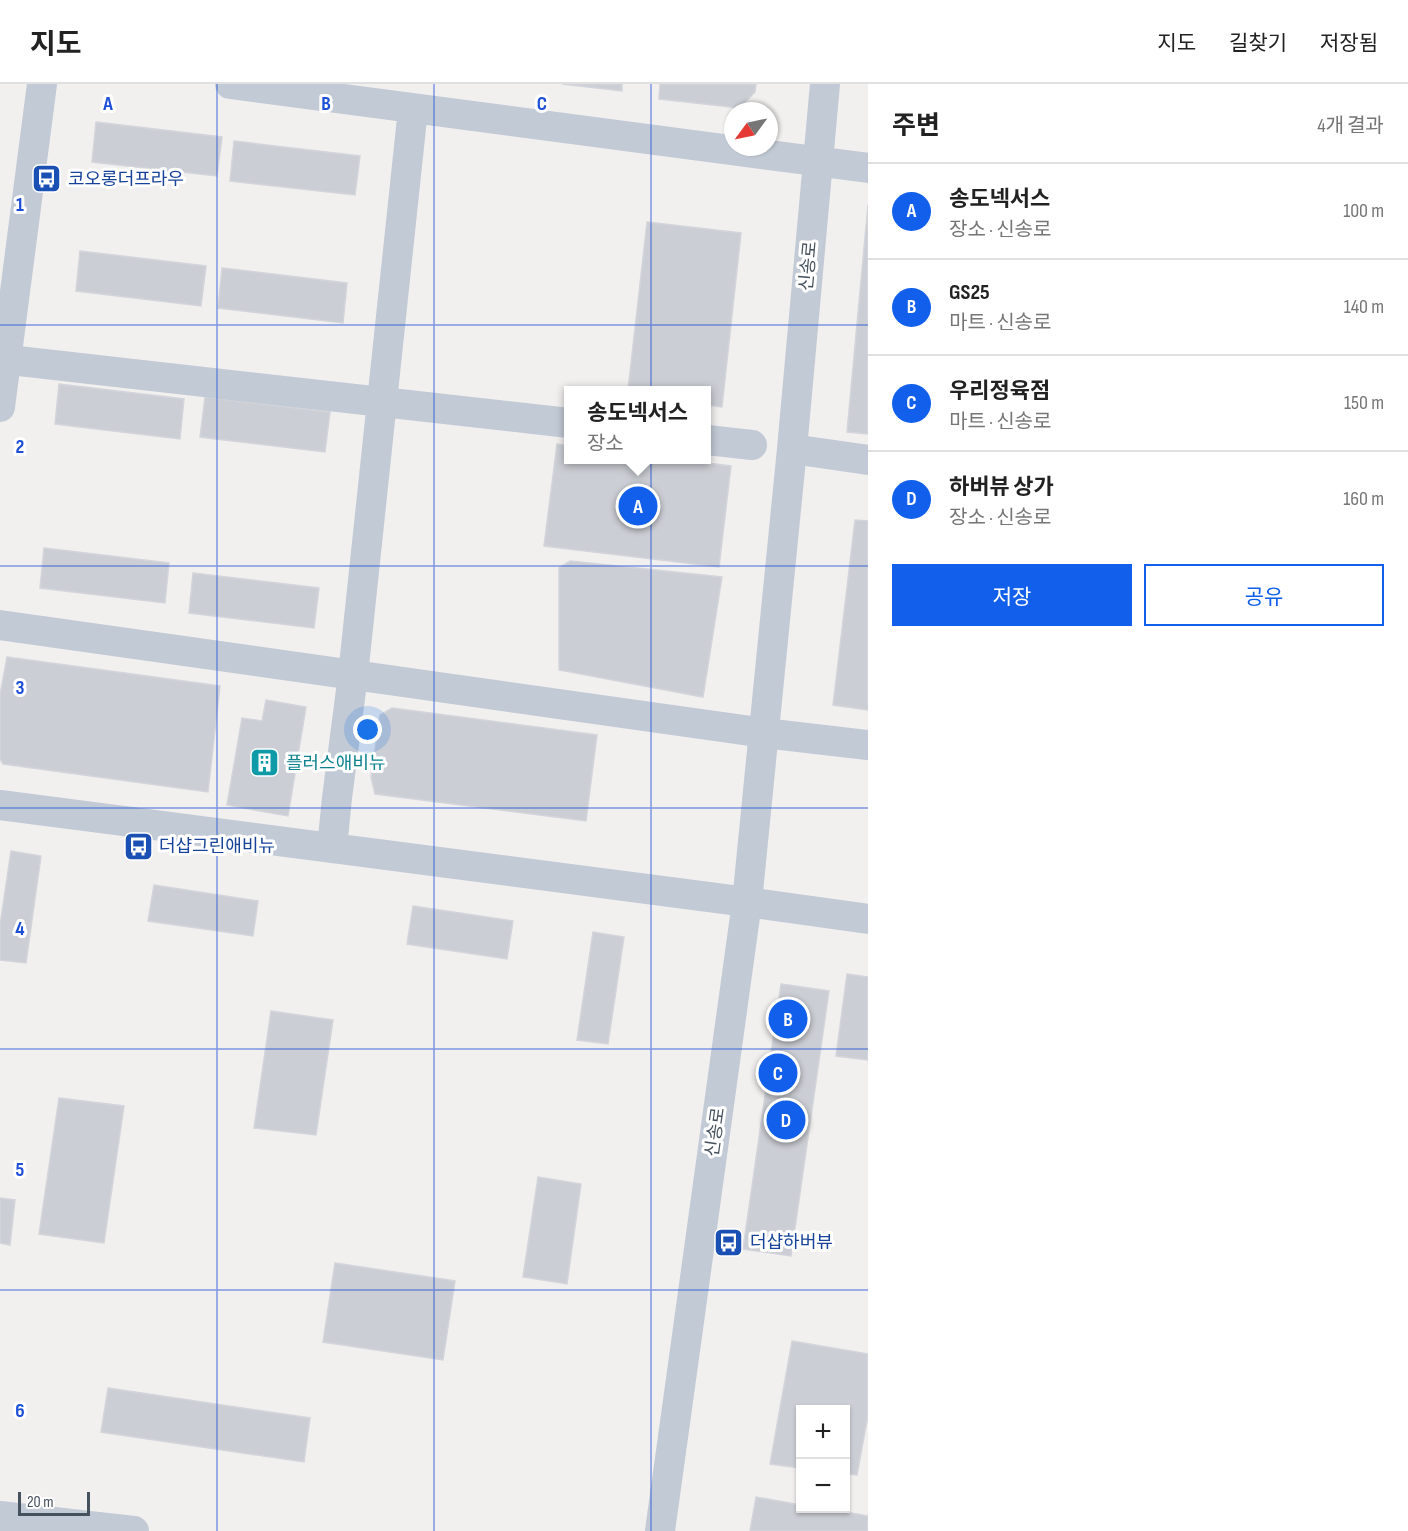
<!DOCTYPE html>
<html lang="ko">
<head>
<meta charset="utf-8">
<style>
  :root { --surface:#fff; --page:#f2f2f2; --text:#222; --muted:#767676; --line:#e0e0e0; --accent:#115fea }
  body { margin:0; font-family:"Sofia Sans Condensed","Noto Sans KR",sans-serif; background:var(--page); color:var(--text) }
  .controls { position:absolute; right:18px; bottom:18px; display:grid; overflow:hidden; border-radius:0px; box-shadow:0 2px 4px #0004 }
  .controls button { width:54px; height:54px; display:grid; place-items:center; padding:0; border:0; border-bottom:2px solid var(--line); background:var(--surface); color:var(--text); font:30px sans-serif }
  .compass { position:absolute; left:724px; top:18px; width:54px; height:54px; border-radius:50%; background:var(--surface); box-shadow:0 2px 4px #0004; rotate:237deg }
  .scale { position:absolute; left:18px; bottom:15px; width:72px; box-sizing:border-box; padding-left:6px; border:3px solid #46515e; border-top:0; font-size:16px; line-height:21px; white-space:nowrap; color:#46515e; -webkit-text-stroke:4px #fff; paint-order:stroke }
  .you { position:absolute; left:368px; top:646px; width:21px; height:21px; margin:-15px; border:4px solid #fff; border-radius:50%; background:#1a73e8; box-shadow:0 0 0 9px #1a73e833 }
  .badge { display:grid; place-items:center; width:39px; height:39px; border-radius:50%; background:var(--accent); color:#fff; font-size:20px; font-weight:700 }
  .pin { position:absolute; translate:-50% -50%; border:3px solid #fff; box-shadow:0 2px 6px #0006 }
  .popup { position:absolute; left:564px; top:302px; width:147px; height:78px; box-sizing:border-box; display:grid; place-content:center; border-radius:0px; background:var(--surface); filter:drop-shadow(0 2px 4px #0005); font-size:20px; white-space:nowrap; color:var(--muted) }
  .popup b { font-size:22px; color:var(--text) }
  .popup::after { content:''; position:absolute; left:50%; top:100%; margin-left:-12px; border:12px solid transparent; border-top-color:var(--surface) }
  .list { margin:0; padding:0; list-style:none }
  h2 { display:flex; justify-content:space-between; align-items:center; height:78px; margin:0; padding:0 24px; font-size:26px }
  h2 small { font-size:20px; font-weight:400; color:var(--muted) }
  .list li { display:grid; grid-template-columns:39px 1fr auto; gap:18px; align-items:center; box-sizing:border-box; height:96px; padding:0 24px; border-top:2px solid var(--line) }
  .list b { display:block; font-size:22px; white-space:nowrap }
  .list p { margin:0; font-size:20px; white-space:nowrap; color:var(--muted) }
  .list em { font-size:20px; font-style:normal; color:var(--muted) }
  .actions { display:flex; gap:12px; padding:18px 24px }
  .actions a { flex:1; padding:14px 0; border:2px solid var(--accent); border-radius:0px; text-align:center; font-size:21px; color:var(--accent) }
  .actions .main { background:var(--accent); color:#fff }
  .map { position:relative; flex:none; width:868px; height:1447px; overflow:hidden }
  header { display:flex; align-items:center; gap:36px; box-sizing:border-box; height:84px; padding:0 30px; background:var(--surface); border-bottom:2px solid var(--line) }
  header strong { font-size:28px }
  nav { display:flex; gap:33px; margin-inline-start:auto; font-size:21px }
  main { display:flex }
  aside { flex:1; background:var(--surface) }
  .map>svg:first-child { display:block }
</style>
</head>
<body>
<header>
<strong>지도</strong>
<nav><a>지도</a><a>길찾기</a><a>저장됨</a></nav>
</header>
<main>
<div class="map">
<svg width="868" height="1447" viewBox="0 0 868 1447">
  <rect width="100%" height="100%" fill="#f2efef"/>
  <path fill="#cbced4" stroke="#d3d5db" stroke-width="1.5" d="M562,0H622V7Z
    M660,0H756L755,8L740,24L659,15Z
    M96,38L222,53L217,92L92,78Z
    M234,57L360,72L355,111L230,97Z
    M868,121V350L847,348Z
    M647,138L741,149L722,323L707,321V306H628Z
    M80,167L206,182L201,222L76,207Z
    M222,184L347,199L343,239L218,224Z
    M59,300L184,315L180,355L55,340Z
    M205,313L330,328L325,368L200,353Z
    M557,360L569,362V376H682L731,382L719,483L544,462Z
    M855,436L868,437V626L833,621Z
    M44,464L169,479L165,519L40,504Z
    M570,477L722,493L703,613L559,586V484Z
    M193,489L319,504L314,544L189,529Z
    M7,573L220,602L208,708L3,680L0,675V611Z
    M266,616L306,623L288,732L227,721L242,634L262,637Z
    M392,624L597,651L586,737L375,710L371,693L380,631Z
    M11,767L41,772L26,879L0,876V841Z
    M154,801L258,817L253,852L148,837Z
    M413,822L513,837L507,875L407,860Z
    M593,848L624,853L608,960L577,956Z
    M847,890L868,893V976L836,972Z
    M781,900L829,907L791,1172L743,1165Z
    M271,927L333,936L316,1051L254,1044Z
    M59,1014L124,1022L104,1159L39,1150Z
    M538,1093L581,1100L567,1200L523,1193Z
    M0,1114L15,1116L10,1161L0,1159Z
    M335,1179L455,1197L443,1276L323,1258Z
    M792,1257L868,1270V1331L857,1391L846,1390V1326H800V1384L770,1380Z
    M108,1304L310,1334L304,1378L101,1348Z
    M756,1413L800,1421V1424H823L868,1432V1447H750Z"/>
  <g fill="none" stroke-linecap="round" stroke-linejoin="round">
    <path stroke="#c2cad5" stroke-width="30" d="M230,0L868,84
      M0,275L569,339
      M0,323L42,0
      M707,356L752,361
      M792,365L868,376
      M0,541L764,649L868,661
      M0,721L747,818L868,835
      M332,764L337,714L353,591L413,25
      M0,1432L134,1447
      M660,1447L747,818L792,365L825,0"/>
  </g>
  <path fill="none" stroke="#1d4ed8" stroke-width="1.5" stroke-opacity="0.55" d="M217,0V1447M434,0V1447M651,0V1447M0,241H868M0,482H868M0,724H868M0,965H868M0,1206H868"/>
  <defs>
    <symbol id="bus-square" viewBox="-11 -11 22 22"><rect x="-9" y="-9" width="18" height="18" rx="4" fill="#1a4fb4" stroke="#fff"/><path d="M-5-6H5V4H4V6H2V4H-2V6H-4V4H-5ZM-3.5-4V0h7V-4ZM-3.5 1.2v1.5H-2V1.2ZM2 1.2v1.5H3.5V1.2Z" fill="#fff"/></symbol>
    <symbol id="building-square" viewBox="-11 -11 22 22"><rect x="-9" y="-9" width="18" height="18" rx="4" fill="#0f9aa8" stroke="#fff"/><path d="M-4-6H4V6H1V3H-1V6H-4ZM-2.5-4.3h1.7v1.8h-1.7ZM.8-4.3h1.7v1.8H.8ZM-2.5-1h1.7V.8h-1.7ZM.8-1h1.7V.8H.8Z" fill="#fff"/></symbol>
  </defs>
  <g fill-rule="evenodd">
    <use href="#bus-square" x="30" y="78" width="33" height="33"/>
    <use href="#building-square" x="248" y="662" width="33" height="33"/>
    <use href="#bus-square" x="122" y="746" width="33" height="33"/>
    <use href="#bus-square" x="712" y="1142" width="33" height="33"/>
  </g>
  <g text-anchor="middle" stroke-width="6" stroke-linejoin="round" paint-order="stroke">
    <g font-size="18" fill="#164399" stroke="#fff" text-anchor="start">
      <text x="68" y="101">코오롱더프라우</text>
      <text x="159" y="768">더샵그린애비뉴</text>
      <text x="750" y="1164">더샵하버뷰</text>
    </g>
    <g font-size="18" fill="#46515e" stroke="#fff">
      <text transform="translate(808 182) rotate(-85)" y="6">신송로</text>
      <text transform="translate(715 1048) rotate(-82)" y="6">신송로</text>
    </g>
    <g font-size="18" fill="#0d838f" stroke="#fff" text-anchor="start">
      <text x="286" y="685">플러스애비뉴</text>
    </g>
  </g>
  <g font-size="20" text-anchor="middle" font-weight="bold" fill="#1d4ed8" stroke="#fff" stroke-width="6" stroke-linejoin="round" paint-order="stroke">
    <text x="108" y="26">A</text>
    <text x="326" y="26">B</text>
    <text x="542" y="26">C</text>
    <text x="20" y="127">1</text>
    <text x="20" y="369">2</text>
    <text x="20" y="610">3</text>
    <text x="20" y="851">4</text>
    <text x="20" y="1092">5</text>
    <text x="20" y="1333">6</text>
  </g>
</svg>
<div class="controls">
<button>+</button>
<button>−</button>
</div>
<svg class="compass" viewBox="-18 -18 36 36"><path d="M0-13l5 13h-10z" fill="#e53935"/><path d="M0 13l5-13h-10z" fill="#767676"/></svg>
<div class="scale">20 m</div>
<div class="you"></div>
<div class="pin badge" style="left:638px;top:422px">A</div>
<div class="popup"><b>송도넥서스</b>장소</div>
<div class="pin badge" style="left:788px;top:935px">B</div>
<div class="pin badge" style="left:778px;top:989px">C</div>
<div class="pin badge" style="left:786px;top:1036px">D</div>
</div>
<aside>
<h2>주변<small>4개 결과</small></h2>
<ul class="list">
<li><span class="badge">A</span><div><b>송도넥서스</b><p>장소 · 신송로</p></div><em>100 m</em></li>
<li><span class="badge">B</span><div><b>GS25</b><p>마트 · 신송로</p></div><em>140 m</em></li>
<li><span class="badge">C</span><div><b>우리정육점</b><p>마트 · 신송로</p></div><em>150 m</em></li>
<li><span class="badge">D</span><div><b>하버뷰 상가</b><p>장소 · 신송로</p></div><em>160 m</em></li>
</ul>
<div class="actions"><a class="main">저장</a><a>공유</a></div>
</aside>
</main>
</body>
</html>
